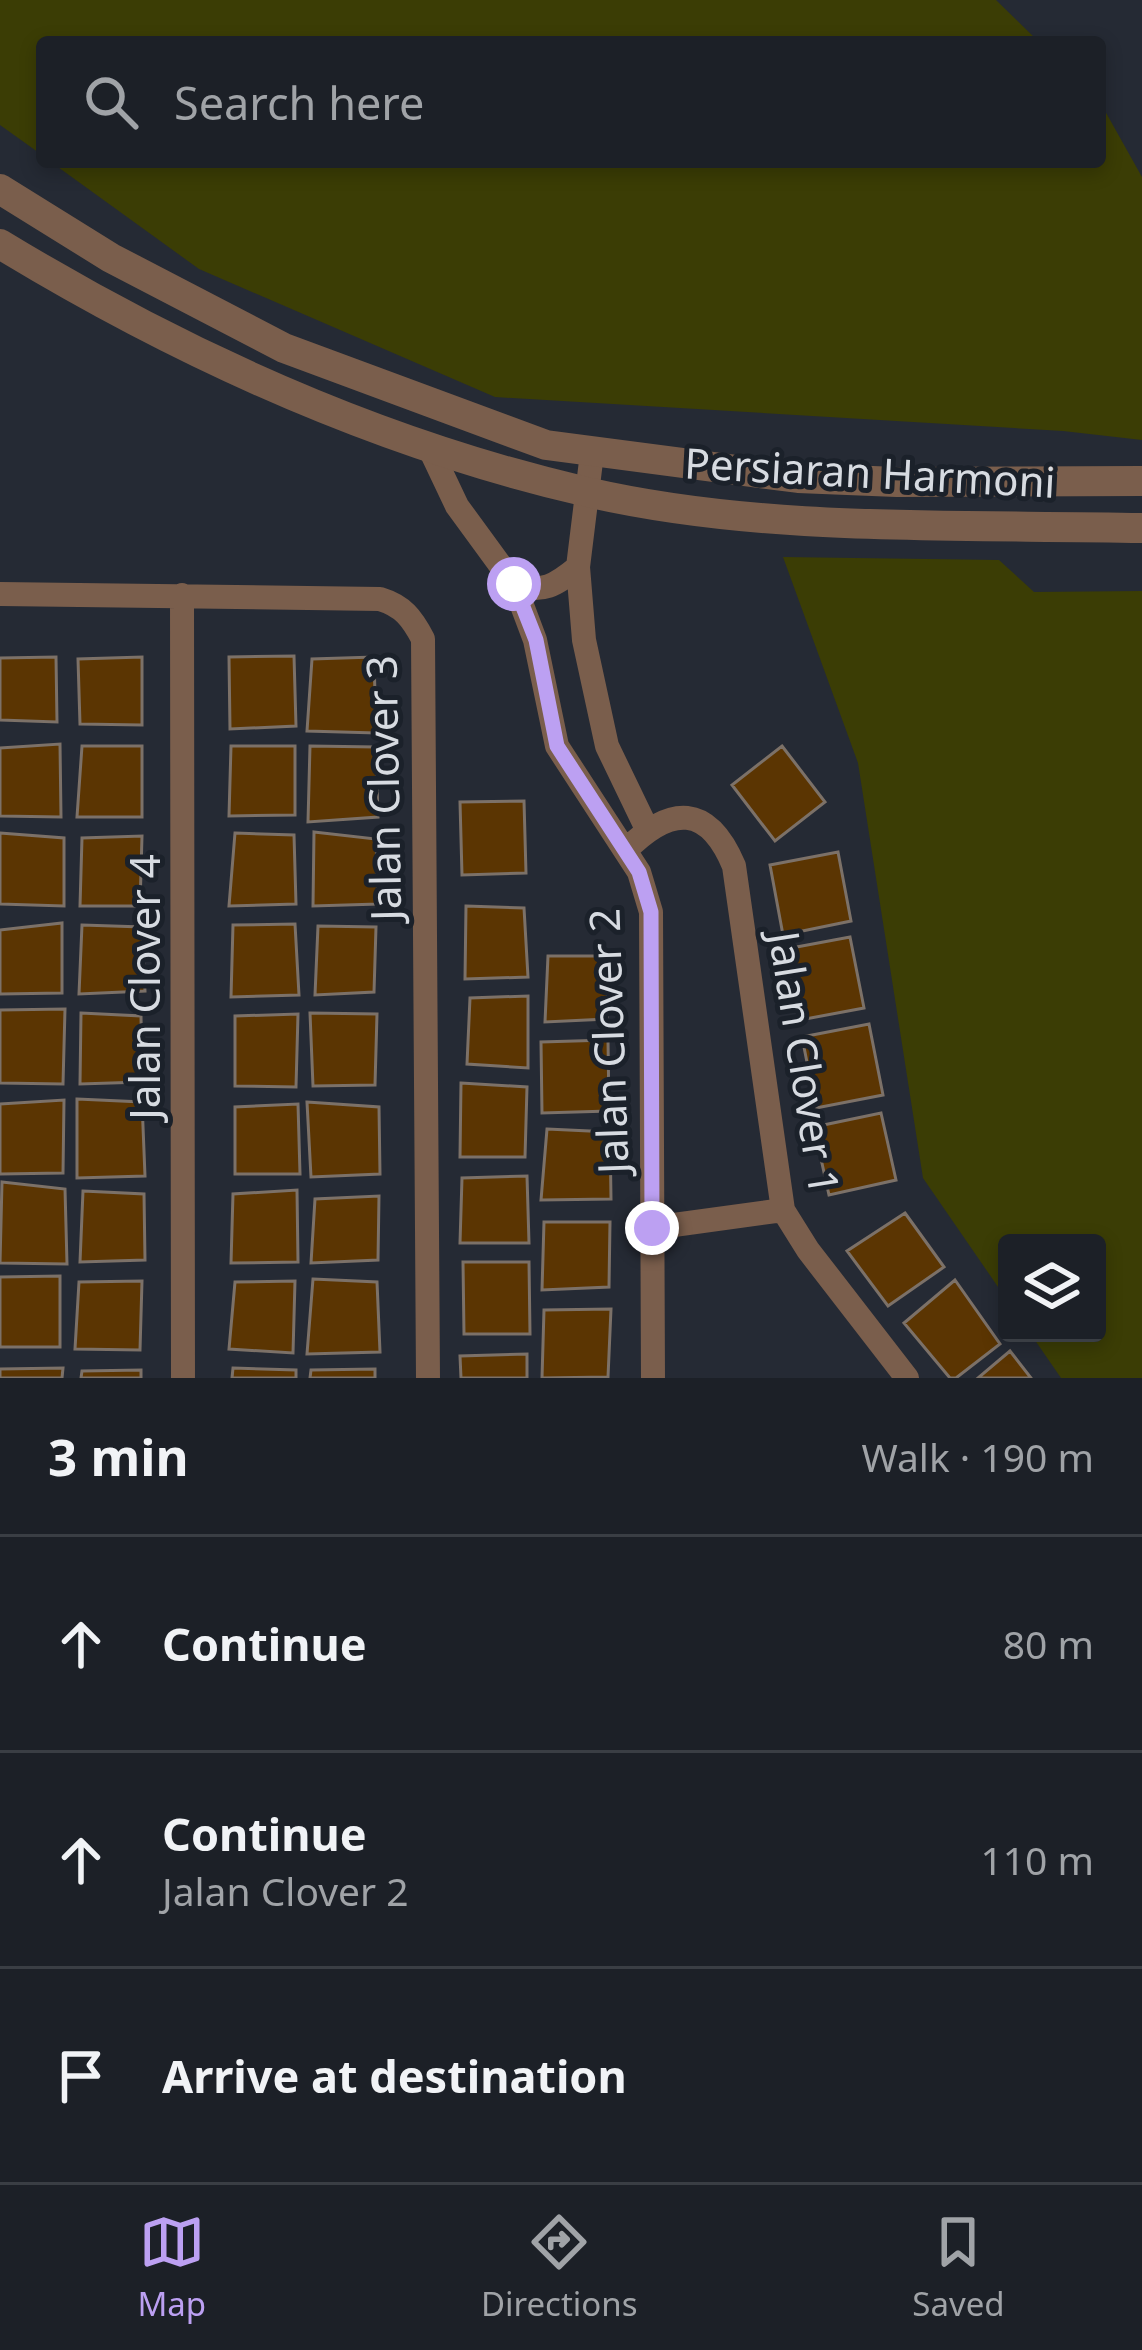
<!DOCTYPE html>
<html lang="en">
<head>
<meta charset="utf-8">
<style>
  :root { --surface:#1c2027; --page:#292d33; --text:#f1f3f6; --muted:#a0a3a7; --line:#3a3e44; --accent:#bca0f2 }
  body { margin:0; font-family:"Noto Sans",sans-serif; background:var(--page); color:var(--text) }
  .controls { position:absolute; right:36px; bottom:36px; display:grid; overflow:hidden; border-radius:12px; box-shadow:0 6px 18px #0003 }
  .controls button { width:108px; height:108px; display:grid; place-items:center; padding:0; border:0; border-bottom:3px solid var(--line); background:var(--surface); color:var(--text); font:60px sans-serif }
  .stop { position:absolute; width:36px; height:36px; margin:-27px; border:9px solid #bca0f2; border-radius:50%; background:#fff }
  .stop.end { background:#bca0f2; border-color:#fff; box-shadow:0 3px 12px #0008 }
  .list { margin:0; padding:0; list-style:none }
  h2 { display:flex; justify-content:space-between; align-items:center; height:156px; margin:0; padding:0 48px; font-size:51px }
  h2 small { font-size:39px; font-weight:400; color:var(--muted) }
  .list li { display:grid; grid-template-columns:78px 1fr auto; gap:36px; align-items:center; box-sizing:border-box; height:216px; padding:0 48px; border-top:3px solid var(--line) }
  .list b { display:block; font-size:45px; white-space:nowrap }
  .list p { margin:0; font-size:39px; white-space:nowrap; color:var(--muted) }
  .list em { font-size:39px; font-style:normal; color:var(--muted) }
  .icon { flex:none; width:66px; height:66px; fill:none; stroke:currentColor; stroke-width:2; stroke-linecap:round; stroke-linejoin:round }
  .map { position:relative; flex:none; width:1142px; height:1378px; overflow:hidden }
  .search { position:absolute; background:var(--surface); box-shadow:0 6px 18px #0003; left:36px; right:36px; top:36px; height:132px; display:flex; align-items:center; gap:30px; box-sizing:border-box; padding:0 42px; border-radius:12px; color:var(--muted); font-size:45px }
  .sheet { height:804px; background:var(--surface) }
  nav { display:flex; justify-content:space-around; align-items:center; box-sizing:border-box; height:168px; border-top:3px solid var(--line); background:var(--surface); font-size:33px; color:var(--muted) }
  nav a { display:grid; justify-items:center; gap:6px }
  nav .on { color:var(--accent) }
  .map>svg:first-child { display:block }
</style>
</head>
<body>
<div class="map">
<svg width="1142" height="1378" viewBox="0 0 1142 1378">
  <rect width="100%" height="100%" fill="#252a34"/>
  <path fill="#3b3d05" d="M0,0H996L1039,42H42V155L0,125Z
    M1100,102L1142,177V440L1063,431L495,397L199,269L51,162H1100Z
    M783,557L999,560L1034,592L1142,591V1378H1061L1030,1333H1097V1243H1007V1300L923,1178L858,763Z"/>
  <path fill="#5b3502" stroke="#7c7168" stroke-width="3" d="M294,656L296,726L230,729L229,657Z
    M56,657L57,722L0,720V658Z
    M142,657V725L80,724L78,659Z
    M374,657L376,733L307,731L312,659Z
    M60,744L61,817L0,816V748Z
    M82,746H142V817H77Z
    M231,746H295V815L229,816Z
    M310,746L376,747L378,817L308,822Z
    M782,746L825,802L775,841L732,785Z
    M524,801L526,873L462,875L460,802Z
    M314,832L376,839L378,904L313,906Z
    M0,833L64,838V906L0,904Z
    M235,833L294,835L296,904L229,906Z
    M142,836L140,906H80L82,838Z
    M838,852L851,921L783,935L770,865Z
    M466,906L524,908L528,977L465,979Z
    M62,923V993L0,994V930Z
    M295,924L299,995L231,997L233,925Z
    M82,925L142,927L145,991L79,994Z
    M318,926L376,927L374,992L315,995Z
    M850,937L864,1008L800,1020L786,949Z
    M548,956H608L607,1019L545,1022Z
    M528,996V1068L467,1064L470,998Z
    M65,1009L63,1084L0,1083V1010Z
    M81,1013L141,1016L142,1082L80,1084Z
    M310,1013L377,1014L375,1085L313,1086Z
    M298,1014L296,1087L235,1086V1016Z
    M869,1024L883,1095L816,1108L802,1037Z
    M608,1040L609,1111L542,1113L541,1042Z
    M461,1083L527,1087L525,1157H460Z
    M77,1099L142,1102L145,1176L77,1178Z
    M64,1100L63,1173L0,1174V1104Z
    M307,1102L379,1107L380,1174L311,1177Z
    M298,1104L300,1174H235V1107Z
    M881,1113L896,1180L829,1195L814,1127Z
    M547,1129L610,1132L611,1199L541,1200Z
    M527,1176L529,1243H460L462,1178Z
    M2,1182L65,1189L67,1264L0,1263Z
    M297,1190L298,1262L231,1263L233,1194Z
    M83,1191L144,1194L145,1260L80,1262Z
    M379,1196L378,1260L311,1263L315,1199Z
    M905,1213L944,1267L888,1306L847,1251Z
    M544,1222H610L609,1287L542,1290Z
    M463,1262H529L530,1334H464Z
    M60,1276V1347H0V1277Z
    M313,1279L377,1282L380,1352L307,1354Z
    M955,1280L1000,1344L956,1378H950L904,1323Z
    M142,1281L140,1350L75,1349L79,1282Z
    M295,1281L293,1353L229,1349L235,1282Z
    M611,1309L608,1377L542,1378L544,1310Z
    M1010,1351L1031,1378H978Z
    M527,1354V1378H461L460,1356Z
    M63,1368L62,1378H0V1369Z
    M233,1368L296,1370V1378H232Z
    M375,1369V1378H310L311,1370Z
    M141,1370V1378H81L82,1371Z"/>
  <g fill="none" stroke-linecap="round" stroke-linejoin="round">
    <path stroke="#7a5e4c" stroke-width="24" d="M430,449L457,506L514,584L535,640L557,746L639,872L651,912L653,1378
      M592,453L578,567L584,640L607,746L647,829
      M514,584C543,594 556,585 578,567
      M0,594L380,599C403,606 412,618 423,639L428,1378
      M182,595L183,1378
      M626,850C671,805 708,804 734,866L783,1210L808,1250L907,1378
      M652,1228L783,1210"/>
    <path stroke="#7a5e4c" stroke-width="30" d="M0,189L111,258L284,348L546,445L798,478L897,482L1142,481
      M0,244C181,354 379,444 587,492C765,533 960,524 1142,528"/>
  </g>
  <g fill="none" stroke-linecap="round" stroke-linejoin="round">
    <path stroke="#bca0f2" stroke-width="15" d="M514,584L536,640L557,746L639,872L651,912L652,1228"/>
  </g>
  <g text-anchor="middle" stroke-width="10" stroke-linejoin="round" paint-order="stroke">
    <g font-size="42" fill="#d7dbe1" stroke="#1b212a">
      <text transform="translate(870 473) rotate(3)" y="15">Persiaran Harmoni</text>
      <text transform="translate(384 788) rotate(-91)" y="15">Jalan Clover 3</text>
      <text transform="translate(145 987) rotate(-90)" y="15">Jalan Clover 4</text>
      <text transform="translate(609 1041) rotate(-92)" y="15">Jalan Clover 2</text>
      <text transform="translate(804 1063) rotate(81)" y="15">Jalan Clover 1</text>
    </g>
  </g>
</svg>
<div class="controls">
<button><svg class="icon" aria-label="layers" viewBox="0 0 24 24"><path d="M12 4l9 5-9 5-9-5zM3 14l9 5 9-5"/></svg></button>
</div>
<div class="stop" style="left:514px;top:584px"></div>
<div class="stop end" style="left:652px;top:1228px"></div>
<div class="search"><svg class="icon" aria-label="search" viewBox="0 0 24 24"><circle cx="10" cy="10" r="6"/><path d="M15 15l6 6"/></svg>Search here</div>
</div>
<section class="sheet">
<h2>3 min<small>Walk · 190 m</small></h2>
<ul class="list">
<li><svg class="icon" aria-label="ahead" viewBox="0 0 24 24"><path d="M12 20V5M6 11l6-6 6 6"/></svg><div><b>Continue</b></div><em>80 m</em></li>
<li><svg class="icon" aria-label="ahead" viewBox="0 0 24 24"><path d="M12 20V5M6 11l6-6 6 6"/></svg><div><b>Continue</b><p>Jalan Clover 2</p></div><em>110 m</em></li>
<li><svg class="icon" aria-label="arrive" viewBox="0 0 24 24"><path d="M6 21V4h12l-3 4 3 4H6"/></svg><div><b>Arrive at destination</b></div></li>
</ul>
</section>
<nav>
<a class="on"><svg class="icon" aria-label="map" viewBox="0 0 24 24"><path d="M3 6l6-2 6 2 6-2v14l-6 2-6-2-6 2zM9 4v14M15 6v14"/></svg>Map</a>
<a><svg class="icon" aria-label="directions" viewBox="0 0 24 24"><path d="M12 3l9 9-9 9-9-9zM9 14v-3h6M13 9l2 2-2 2"/></svg>Directions</a>
<a><svg class="icon" aria-label="saved" viewBox="0 0 24 24"><path d="M7 4h10v16l-5-4-5 4z"/></svg>Saved</a>
</nav>
</body>
</html>
